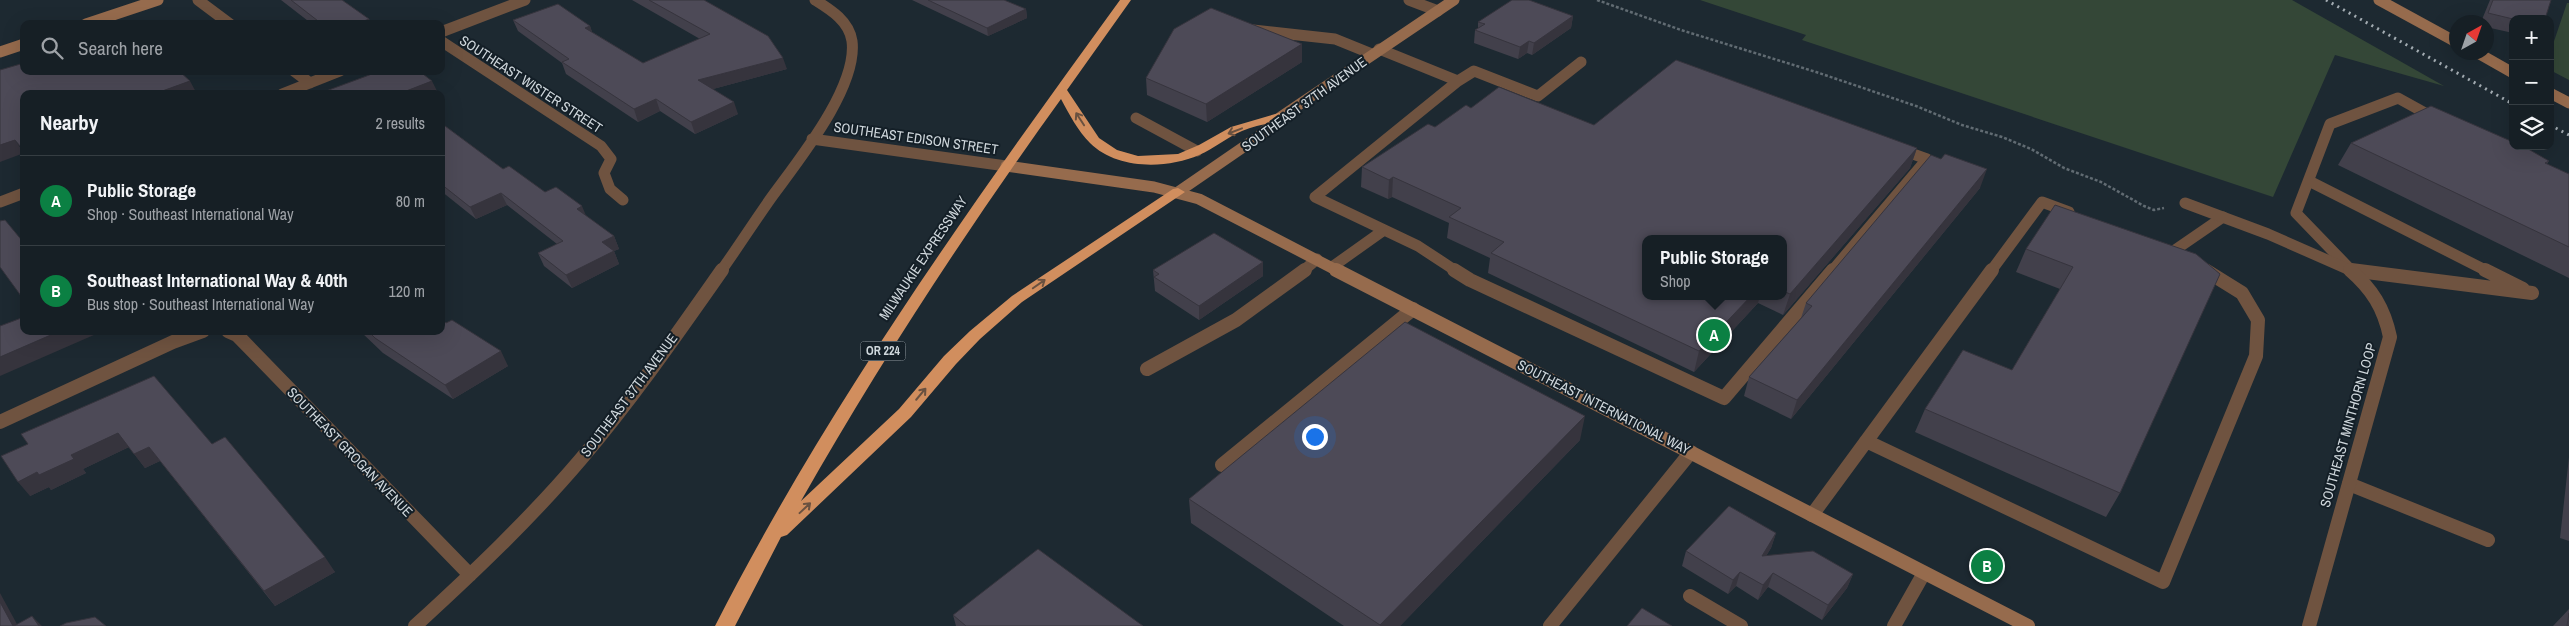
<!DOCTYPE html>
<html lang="en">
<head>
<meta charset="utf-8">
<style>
  :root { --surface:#161f25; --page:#1f272d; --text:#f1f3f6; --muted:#9ea2a7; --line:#353d42; --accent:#0b8043 }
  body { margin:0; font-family:"Archivo Narrow",sans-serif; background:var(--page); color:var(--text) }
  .controls { position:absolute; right:15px; top:15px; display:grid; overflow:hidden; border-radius:10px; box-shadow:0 5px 20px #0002 }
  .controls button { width:45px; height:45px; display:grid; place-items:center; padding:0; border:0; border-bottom:1px solid var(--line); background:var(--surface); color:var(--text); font:25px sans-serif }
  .compass { position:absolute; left:2449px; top:15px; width:45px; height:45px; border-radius:50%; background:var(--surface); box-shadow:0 5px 20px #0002; rotate:40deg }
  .you { position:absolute; left:1314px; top:436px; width:18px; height:18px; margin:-12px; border:4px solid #fff; border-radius:50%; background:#1a73e8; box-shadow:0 0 0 8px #1a73e833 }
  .badge { display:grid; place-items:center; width:32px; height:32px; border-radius:50%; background:var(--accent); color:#fff; font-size:16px; font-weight:700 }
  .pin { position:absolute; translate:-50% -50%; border:2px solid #fff; box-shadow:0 1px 5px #0006 }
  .popup { position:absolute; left:1642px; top:235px; width:145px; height:65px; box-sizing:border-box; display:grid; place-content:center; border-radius:10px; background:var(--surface); filter:drop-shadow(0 1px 4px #0005); font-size:16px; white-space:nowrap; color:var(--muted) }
  .popup b { font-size:19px; color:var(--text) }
  .popup::after { content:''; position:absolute; left:50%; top:100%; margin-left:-10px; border:10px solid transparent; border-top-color:var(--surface) }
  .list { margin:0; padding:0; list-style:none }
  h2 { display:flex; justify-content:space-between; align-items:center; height:65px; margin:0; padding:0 20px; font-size:21px }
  h2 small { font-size:16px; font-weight:400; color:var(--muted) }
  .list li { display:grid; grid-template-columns:32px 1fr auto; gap:15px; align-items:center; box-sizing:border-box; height:90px; padding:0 20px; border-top:1px solid var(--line) }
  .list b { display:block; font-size:19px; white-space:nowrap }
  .list p { margin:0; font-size:16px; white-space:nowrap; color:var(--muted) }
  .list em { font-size:16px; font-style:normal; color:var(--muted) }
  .icon { flex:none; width:28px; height:28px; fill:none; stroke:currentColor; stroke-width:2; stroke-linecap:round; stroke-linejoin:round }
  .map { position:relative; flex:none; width:2569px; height:626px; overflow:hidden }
  .search { position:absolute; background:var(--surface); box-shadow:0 5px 20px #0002; left:20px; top:20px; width:425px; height:55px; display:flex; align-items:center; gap:12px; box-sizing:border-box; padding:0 18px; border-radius:10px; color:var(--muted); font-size:19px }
  .panel { position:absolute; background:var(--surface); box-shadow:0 5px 20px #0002; left:20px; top:90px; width:425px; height:245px; border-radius:10px }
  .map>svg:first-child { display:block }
</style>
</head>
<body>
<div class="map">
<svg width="2569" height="626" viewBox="0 0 2569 626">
  <rect width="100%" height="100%" fill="#1d2931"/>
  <path fill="#344737" d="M1700,0H2292L2444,86L2335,55L2273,197L1802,40L1806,35Z
    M2567,3H2569V80L2550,70V53Z"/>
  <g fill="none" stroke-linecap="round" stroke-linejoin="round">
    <path stroke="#616b72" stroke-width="2.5" stroke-dasharray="3 2" stroke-linecap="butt" d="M1597,0L1681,30L1816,72L1916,106L1962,125L2002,137L2031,149L2064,168L2101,182L2144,206L2154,210L2164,208"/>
    <path stroke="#6f5340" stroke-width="11" d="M1409,0L1438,11
      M1253,30L1335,39L1372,54
      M1379,49L1458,81L1474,71L1538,96L1581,62
      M1136,118L1197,151
      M2309,181L2487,271
      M2175,250L2223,217
      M1332,267L1384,230
      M2204,269L2207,271
      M1303,271L1317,259
      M1456,271L1418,246L1315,197L1458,81
      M1832,271L1927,159L1899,149
      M1991,271L2042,202L2069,212
      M2358,271L2351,270L2296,213L2330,124L2398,98L2436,119"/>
    <path stroke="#6f5340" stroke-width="14" d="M1454,270L1470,280L1724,398L1833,270
      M2351,270L2532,293
      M2485,270L2523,289
      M1147,369L1236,320L1305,270
      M1866,441L2163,582L2256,356L2258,320L2242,293L2205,270
      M1222,465L1413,309
      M2349,484L2488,540
      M1812,515L1992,270
      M1690,596L1741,626
      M1550,626L1691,452"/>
    <path stroke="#6f5340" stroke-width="11" d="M198,0L230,24
      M441,32L525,0
      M441,41L601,146L611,159L604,173L610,189L623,200
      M294,71L310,83
      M282,94L340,71
      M812,139L1006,166
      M0,202L24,193
      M2185,203L2268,234L2352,271
      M721,271C738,247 754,222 771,198C797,162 858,88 852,41C849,21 831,10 815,0"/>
    <path stroke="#6f5340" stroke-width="14" d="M228,331L237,335L470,575
      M0,422L173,342L203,331
      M415,626C473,573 530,519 581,459C632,399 677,334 722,270
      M1894,626L1924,573
      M2309,626L2390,337C2384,308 2372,289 2350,270"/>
    <path stroke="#966b4d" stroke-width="11" d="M2379,0L2456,42
      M86,24L158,0
      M0,52L24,44
      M2476,52L2513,73
      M2550,93L2569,103
      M1006,166L1154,187L1199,199L1338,271
      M1178,192L1258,137L1282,116L1454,0"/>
    <path stroke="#966b4d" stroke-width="14" d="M1336,270L2028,626"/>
    <path fill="#d18e5e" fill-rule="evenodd" d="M1120,0H1131L1067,90L1099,138L1117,150L1138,156L1178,154L1199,145L1231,127L1282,112L1288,116L1286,119C1272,123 1256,125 1242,131C1227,137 1214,149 1199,155C1167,169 1117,170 1090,143C1078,131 1069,114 1061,99C968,228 880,362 801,501L899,409L944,356L970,331L1012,296L1173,189L1178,188L1185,192L1022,302L980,339L956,364L911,417L787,535L781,537L735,626H715C828,404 974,201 1120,0Z"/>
    <path stroke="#a2abb1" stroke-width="3" stroke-dasharray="2 4.5" stroke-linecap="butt" d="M2326,0L2513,104
      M2550,125L2569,135"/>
  </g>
  <path fill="#42404b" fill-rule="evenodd" d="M281,0H342L369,19L371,24H312Z
    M632,0H704L787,69L713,89L738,114L695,134L660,111L638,122L566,74L562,63L518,31L513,20L590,26L592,32L643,63L700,39Z
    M912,0H1004L1026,9L1027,18L988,36Z
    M2490,0H2551L2513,19V33L2486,27V22H2481Z
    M1573,16L1571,28L1532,55L1527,53L1518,59L1474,43L1475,30L1478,29V22Z
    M1302,62L1207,122L1147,95L1146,78Z
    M1471,108L1594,125L1917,148L1910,168L1783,315L1758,303L1694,372L1488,273L1490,258L1447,238L1449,223L1392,197L1388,199L1361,187L1362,167ZM1783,239V296H1645Z
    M441,123L503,169L586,216L614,236L619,249L614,251L619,264L572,288L544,266L538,253L557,244L507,205L476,219L441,191Z
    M2351,143L2549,161L2547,164L2569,174V278L2338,165Z
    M1941,159L1980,188L1791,419L1744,396L1749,377L1801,318L1806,303Z
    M2026,249L2196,254L2120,493L2106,517L1915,432L1925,409L2012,370L2060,289L2016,272Z
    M1263,262V276L1199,320L1155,291L1153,270Z
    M446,323L508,366L453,399L383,353L360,331H441Z
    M1580,440L1400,626H1344L1191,523L1189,499Z
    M28,444H212L335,572L275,606L160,461L145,468L129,447L83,469L86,473L51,490L49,487L30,496Z
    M2569,457V541L2560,538Z
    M1776,533L1771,548L1766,556L1853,574L1847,588L1822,620L1768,587L1758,600L1736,586L1728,594L1682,566L1686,551Z
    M2569,609V626H2553Z
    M953,615L1143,626H956Z"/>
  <path fill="#36343d" d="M1026,9L1027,18L988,36L987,28Z
    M1573,16L1571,28L1532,55L1534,43Z
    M369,19L371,24H356Z
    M590,26L594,38L585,28Z
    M1529,41L1527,53L1518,59L1520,47Z
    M1302,44V62L1207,122L1206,104Z
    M783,58L787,69L702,92L698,80Z
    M190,81L197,94H154Z
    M432,81L438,93L435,94L401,93Z
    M656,99L660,111L638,122L634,109Z
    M734,102L738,114L695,134L691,122Z
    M15,140L24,153L0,162V145Z
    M24,144V151L20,146Z
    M1917,148L1910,168L1783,315L1790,294Z
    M1987,169L1980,188L1791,419L1797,400Z
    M1393,177L1392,197L1388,199L1389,180Z
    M501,193L507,205L476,219L470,207Z
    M582,206L587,218L577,209Z
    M614,236L619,249L607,254L602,242Z
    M614,251L619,264L572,288L566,275Z
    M1263,262V276L1199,320V306Z
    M1751,296H1760L1758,303L1694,372L1699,351Z
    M60,331H103L0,376V357Z
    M501,351L508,366L453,399L445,385Z
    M1585,416L1580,440L1400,626H1380V625Z
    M118,433L129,447L83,469L86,473L51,490L49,487L30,496L18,482L71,455Z
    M149,447L160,461L145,468L134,454Z
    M1776,533L1771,548L1757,571L1762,556Z
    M325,557L335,572L275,606L264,591Z
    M1740,572L1736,586L1728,594L1733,580Z
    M1773,573L1768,587L1758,600L1763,585Z
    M1853,574L1847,588L1822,620L1828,605Z
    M0,593L18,626H13L0,602Z
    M32,616L42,626H39Z"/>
  <path fill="#4d4a57" stroke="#36343d" d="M291,0H342L369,19L356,24H322Z
    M649,0H704L768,36L783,58L698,80L734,102L691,122L656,99L634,109L562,62L569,59L513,20L558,4L590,26L585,28L643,63L710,34Z
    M928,0H1004L1026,9L987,28Z
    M1512,0H1529L1573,16L1534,43L1529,41L1520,47L1475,30L1485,24L1478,22Z
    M2493,0H2551L2545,19H2513L2488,13Z
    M1211,8L1302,44L1206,104L1146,78L1174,29Z
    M1676,60L1917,148L1790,294L1783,291V239H1645V296H1751L1699,351L1491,253L1504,242L1449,217L1461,208L1393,177L1389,180L1362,167L1428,124L1435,127L1466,105L1471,108L1499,87L1594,125Z
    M24,63V71H179L190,81L154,94H24V144L20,146L15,140L0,145V70Z
    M380,71H419L432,81L401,93L402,94H318Z
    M2431,106L2513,142V146H2522L2530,150L2549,161L2545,163L2569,174V247L2351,143Z
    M441,123L503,169L509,166L545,192L556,187L582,206L577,209L614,236L602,242L614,251L566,275L538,253L563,241L501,193L470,207L441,184Z
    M1945,154L1987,169L1797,400L1749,377L1812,306L1806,303L1931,155L1941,159Z
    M2055,205L2196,254L2220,274L2120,493L1925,409L1963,350L2012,370L2073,267L2026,249Z
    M5,220L24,243V300L0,267V221Z
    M1214,233L1263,262L1199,306L1154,277L1159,274L1153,270Z
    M24,317V331H60L0,357V326Z
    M441,319L446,323L452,320L501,351L445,385L375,338L368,331H441Z
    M1405,322L1585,416L1380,625L1189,499Z
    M154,376L212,444L225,437L325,557L264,591L149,447L134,454L118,433L71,455L74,459L39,475L37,472L18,482L1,456L28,444L21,434Z
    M1729,506L1776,533L1762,556L1813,551L1853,574L1828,605L1773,573L1763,585L1740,572L1733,580L1686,551Z
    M1038,549L1143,626H966L953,615Z
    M0,602L13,626H0Z
    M1642,608L1672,626H1627Z
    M2569,613V626H2567Z
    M32,616L39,626H14Z
    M95,617L106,626H60L66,623Z"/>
  <defs><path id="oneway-shaft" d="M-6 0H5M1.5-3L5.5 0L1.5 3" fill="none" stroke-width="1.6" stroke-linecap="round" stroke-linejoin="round" transform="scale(1.25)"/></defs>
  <g stroke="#695140">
    <use href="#oneway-shaft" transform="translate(1080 119) rotate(-123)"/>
    <use href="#oneway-shaft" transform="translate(1235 131) rotate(159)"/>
    <use href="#oneway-shaft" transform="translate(1039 284) rotate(-35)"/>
    <use href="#oneway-shaft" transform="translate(921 394) rotate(-50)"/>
    <use href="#oneway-shaft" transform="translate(805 508) rotate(-43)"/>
  </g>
  <g text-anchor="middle" stroke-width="4" stroke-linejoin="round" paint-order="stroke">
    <rect fill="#141f27" stroke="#97a0a6" stroke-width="1" x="860.5" y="341.5" width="45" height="19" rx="4"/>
    <g font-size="12" font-weight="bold" fill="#cfd7dc">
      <text x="883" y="355">OR 224</text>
    </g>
    <g font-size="14" fill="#cfd7dc" stroke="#141f27">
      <text transform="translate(531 84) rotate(33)" y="5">SOUTHEAST WISTER STREET</text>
      <text transform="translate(1304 104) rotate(-36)" y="5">SOUTHEAST 37TH AVENUE</text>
      <text transform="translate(916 138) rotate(8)" y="5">SOUTHEAST EDISON STREET</text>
      <text transform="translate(923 258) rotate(-56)" y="5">MILWAUKIE EXPRESSWAY</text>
      <text transform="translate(629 395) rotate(-53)" y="5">SOUTHEAST 37TH AVENUE</text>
      <text transform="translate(1604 407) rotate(27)" y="5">SOUTHEAST INTERNATIONAL WAY</text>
      <text transform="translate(2348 425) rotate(-74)" y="5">SOUTHEAST MINTHORN LOOP</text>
      <text transform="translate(350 452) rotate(46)" y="5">SOUTHEAST GROGAN AVENUE</text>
    </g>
  </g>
</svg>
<div class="controls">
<button>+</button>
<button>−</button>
<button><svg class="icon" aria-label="layers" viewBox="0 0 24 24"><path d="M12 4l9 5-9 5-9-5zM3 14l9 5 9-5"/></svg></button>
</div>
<svg class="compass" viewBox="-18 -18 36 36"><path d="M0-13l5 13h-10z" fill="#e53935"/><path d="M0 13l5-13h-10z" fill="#9ea2a7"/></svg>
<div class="you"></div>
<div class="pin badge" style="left:1714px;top:335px">A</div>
<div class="popup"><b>Public Storage</b>Shop</div>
<div class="pin badge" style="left:1987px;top:566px">B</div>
<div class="search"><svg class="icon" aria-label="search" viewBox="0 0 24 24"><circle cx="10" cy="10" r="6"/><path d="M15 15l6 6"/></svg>Search here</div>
<section class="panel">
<h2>Nearby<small>2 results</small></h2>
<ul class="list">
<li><span class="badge">A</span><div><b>Public Storage</b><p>Shop · Southeast International Way</p></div><em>80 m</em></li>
<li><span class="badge">B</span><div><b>Southeast International Way &amp; 40th</b><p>Bus stop · Southeast International Way</p></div><em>120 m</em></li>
</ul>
</section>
</div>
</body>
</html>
